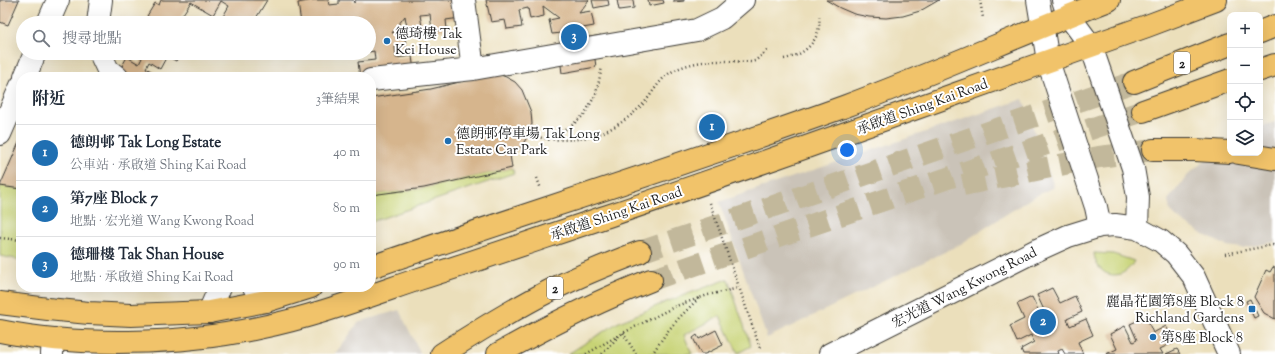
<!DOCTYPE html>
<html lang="zh-TW">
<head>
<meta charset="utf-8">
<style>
  :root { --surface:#fff; --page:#f2f2f3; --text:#1f2937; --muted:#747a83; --line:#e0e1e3; --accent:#1f6fb2 }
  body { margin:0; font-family:"Sorts Mill Goudy","Noto Serif TC",serif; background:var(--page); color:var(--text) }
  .controls { position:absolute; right:12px; top:12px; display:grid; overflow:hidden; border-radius:8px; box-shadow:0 4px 16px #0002 }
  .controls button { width:36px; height:36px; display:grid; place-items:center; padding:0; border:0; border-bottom:1px solid var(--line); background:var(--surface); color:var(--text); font:20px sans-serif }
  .you { position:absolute; left:847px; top:150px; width:14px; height:14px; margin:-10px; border:3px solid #fff; border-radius:50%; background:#1a73e8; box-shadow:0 0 0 6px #1a73e833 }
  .badge { display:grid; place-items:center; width:26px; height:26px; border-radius:50%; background:var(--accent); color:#fff; font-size:13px; font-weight:700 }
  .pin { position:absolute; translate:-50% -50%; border:2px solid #fff; box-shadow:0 1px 4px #0006 }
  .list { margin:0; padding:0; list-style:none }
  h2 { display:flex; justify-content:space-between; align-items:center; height:52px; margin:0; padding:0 16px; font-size:17px }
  h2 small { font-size:13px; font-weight:400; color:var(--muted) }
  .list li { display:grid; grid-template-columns:26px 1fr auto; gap:12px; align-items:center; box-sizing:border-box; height:56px; padding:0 16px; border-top:1px solid var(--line) }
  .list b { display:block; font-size:15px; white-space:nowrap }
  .list p { margin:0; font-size:13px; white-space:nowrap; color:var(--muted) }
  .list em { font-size:13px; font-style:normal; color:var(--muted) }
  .icon { flex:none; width:22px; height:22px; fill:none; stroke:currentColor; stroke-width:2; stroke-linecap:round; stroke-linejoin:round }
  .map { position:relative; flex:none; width:1275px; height:354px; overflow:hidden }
  .search { position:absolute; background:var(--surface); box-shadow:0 4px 16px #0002; left:16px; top:16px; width:360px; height:44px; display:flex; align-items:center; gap:10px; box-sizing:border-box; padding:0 14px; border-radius:22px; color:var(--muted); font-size:15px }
  .panel { position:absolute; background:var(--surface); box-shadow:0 4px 16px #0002; left:16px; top:72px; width:360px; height:220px; border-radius:16px }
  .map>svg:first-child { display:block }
</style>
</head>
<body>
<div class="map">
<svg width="1275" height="354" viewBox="0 0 1275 354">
  <rect width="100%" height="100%" fill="#fff"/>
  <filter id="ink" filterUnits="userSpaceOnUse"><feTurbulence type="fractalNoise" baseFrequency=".025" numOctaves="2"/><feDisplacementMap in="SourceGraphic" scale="8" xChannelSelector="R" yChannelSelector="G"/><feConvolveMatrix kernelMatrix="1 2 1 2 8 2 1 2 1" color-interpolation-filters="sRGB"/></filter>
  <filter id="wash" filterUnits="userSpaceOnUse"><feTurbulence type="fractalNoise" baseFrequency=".012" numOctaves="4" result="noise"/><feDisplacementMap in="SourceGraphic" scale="16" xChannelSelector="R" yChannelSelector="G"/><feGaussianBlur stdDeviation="0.9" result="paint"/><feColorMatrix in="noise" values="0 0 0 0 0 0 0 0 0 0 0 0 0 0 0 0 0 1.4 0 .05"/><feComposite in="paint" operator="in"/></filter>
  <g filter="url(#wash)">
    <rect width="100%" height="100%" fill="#ebdfbb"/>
    <path fill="#cac3b8" d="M1023,99L1054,187L1033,197L959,245L767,338L719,202Z
      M1275,122V242L1242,248L1227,246L1202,234L1176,217L1170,211L1168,200L1188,175L1213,153L1230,140V153H1260V127Z
      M399,310L421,354H335L359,322Z"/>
    <path fill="#c7d374" stroke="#727848" d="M512,168L514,173L371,222V195L424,188Z
      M0,186L21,189V260L0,256Z
      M1094,253L1113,254L1134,261C1123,283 1096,278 1094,253Z
      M728,279L751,346L738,353L720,316L684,335L692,354H568L617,323L666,302Z"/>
    <g id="blocks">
      <path fill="#d6b58d" d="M0,0H19L8,25L0,22Z
        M161,0H267L253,23H245L239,19L236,23H226L221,20L229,6L221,1L213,15L191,2L181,17L191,23H155L156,21L147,16L155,3L159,5Z
        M313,0H328L329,5L339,4V0H353L354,3L356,0H458L460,18L446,20L447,30L432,31L430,14L420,15L422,26L407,28L405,16L392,33L404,31L406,46L395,47L396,58L412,56L414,71L360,77L358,62L375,60L374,51L369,52V36H372L369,34V23H301L298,3Z
        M486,0H589L579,13L591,11L594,26L583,28L585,38L601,35L603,50L594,52L596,67L562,73L560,58L550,60L547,45L564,42L562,33L552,34L549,20L559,18L543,6L544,16L530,19L528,8L519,10L522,27L507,29L505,20L491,22Z
        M592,0H608L609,5L594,8Z
        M617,0H633L634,8L619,10Z
        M648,0H663L664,3L649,6Z
        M674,0H684V1L674,2Z
        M826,0H939L920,11L903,16L886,18L869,17L854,14L840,8Z
        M134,53H181L176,61L167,56L160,69L149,62L146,68L156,74L154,77H116L127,57L139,64L142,58Z
        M498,74L506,77L515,82L522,90L531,112L532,124L529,134L521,147L510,155L512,168L424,188L371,195V98L431,89L488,75Z
        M21,138V189L0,186Z
        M1273,267L1275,268V319L1264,313L1254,297L1266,270L1270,272Z
        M1052,288L1060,303L1075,296L1082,312L1067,319L1070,326L1086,319L1093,335L1078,342L1083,354H1065L1062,349L1058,351L1059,354H1023L1021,349L1034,342L1031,335L1017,342L1010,326L1024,319L1017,304L1032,297L1039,312L1044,310L1037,295Z
        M1250,299L1258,316L1254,318L1246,301Z
        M1146,317L1153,333L1166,326L1174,342L1160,349L1163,354H1106L1117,349L1110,334L1125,326L1133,342L1137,340L1130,324Z
        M716,330L723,345L705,354H701L693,338L697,335L699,339Z
        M1177,349L1180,354H1166Z"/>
    </g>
  </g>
  <g filter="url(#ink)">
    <use href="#blocks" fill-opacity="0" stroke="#3b3934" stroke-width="1"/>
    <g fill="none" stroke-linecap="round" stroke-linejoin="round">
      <path stroke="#c2b89b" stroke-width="22" stroke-dasharray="22 11" stroke-linecap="butt" d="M963,185L1099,157L1153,150
        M640,252L1134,82
        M651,280L1143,111"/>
      <defs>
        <path id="minor" d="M464,0L473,69
          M1038,0L1048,61L1096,207L1100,226
          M1063,0L1068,15L1091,46L1133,168L1138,197L1137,228
          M48,23L58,0
          M98,23L101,0
          M100,53L108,70L117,77
          M25,77L35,53
          M371,80L473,69L697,30L722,18L743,0
          M0,134L21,86
          M254,287L266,301
          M209,312L220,287
          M52,354L53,339
          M830,354L1035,251L1068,236L1100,226L1115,225L1137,228L1161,241L1176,254L1194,277L1229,354"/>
        <path id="major" d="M371,267C529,213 689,163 846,106C935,73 1021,34 1109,0
          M0,303L48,309L89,313L131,315L209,312L266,301L311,287
          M0,331C78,347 180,345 258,328C313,317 366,297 419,279C482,259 545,237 608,216C788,155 968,89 1147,26L1216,0"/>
        <path id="highway" d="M1260,32L1275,26
          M1260,70L1275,65
          M1134,82L1230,44
          M1143,111L1230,80
          M1153,150H1195L1230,152
          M1239,153L1275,159
          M442,354C478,331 515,308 553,289C581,275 611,263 640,252
          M498,354C548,326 598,301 651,280"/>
      </defs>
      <use href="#minor" stroke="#3b3934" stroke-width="24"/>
      <use href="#major" stroke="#3b3934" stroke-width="24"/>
      <use href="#highway" stroke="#3b3934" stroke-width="24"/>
      <path stroke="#3b3934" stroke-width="2.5" stroke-dasharray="1 3" stroke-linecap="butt" d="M980,0L983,18
        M784,59C806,55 822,39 819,15
        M529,135C575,147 612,137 645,102C654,91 660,78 673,71C698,58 724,61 751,62L755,61L769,49
        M548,140L571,126L584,115L596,94L602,67
        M537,178L541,189
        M710,203L760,348
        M0,238L21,240
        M1225,254L1273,245L1275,246
        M623,333L636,354
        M586,354L623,333L676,306L708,295L739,288
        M602,354L619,336
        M652,354L667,332L679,318L699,298"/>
      <use href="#minor" stroke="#fff" stroke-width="22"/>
      <use href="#major" stroke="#f1c36a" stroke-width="22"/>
      <use href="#highway" stroke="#f1c36a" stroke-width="22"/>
    </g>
  </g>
  <g fill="#1f6fb2" stroke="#fff" stroke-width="1.5">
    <circle cx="387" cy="41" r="4"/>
    <circle cx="448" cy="141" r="4"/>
    <rect x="1248" y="305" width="8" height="8" rx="2"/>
    <circle cx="1153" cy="337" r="4"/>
  </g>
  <g text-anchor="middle" stroke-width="4" stroke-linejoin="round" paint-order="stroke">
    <g fill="#fff" stroke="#606060" stroke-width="1">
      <rect x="1174" y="52" width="16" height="22" rx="3"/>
      <rect x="547" y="277" width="16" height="22" rx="3"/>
    </g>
    <g font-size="13" font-weight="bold" fill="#1c1c1c">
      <text x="1182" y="68">2</text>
      <text x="555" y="293">2</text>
    </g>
    <g font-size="14" fill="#1c1c1c" stroke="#fff" text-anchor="start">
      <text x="395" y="38">德琦樓 Tak<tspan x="395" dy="16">Kei House</tspan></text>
      <text x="456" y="138">德朗邨停車場 Tak Long<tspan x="456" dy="16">Estate Car Park</tspan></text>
      <text x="1244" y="306" text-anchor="end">麗晶花園第8座 Block 8<tspan x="1244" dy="16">Richland Gardens</tspan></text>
      <text x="1161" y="342">第8座 Block 8</text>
    </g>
    <g font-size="14" fill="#1c1c1c" stroke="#fff">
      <text transform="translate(922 106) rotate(-20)" y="5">承啟道 Shing Kai Road</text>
      <text transform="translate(616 213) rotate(-19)" y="5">承啟道 Shing Kai Road</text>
      <text transform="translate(964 287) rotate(-27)" y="5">宏光道 Wang Kwong Road</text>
    </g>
  </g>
</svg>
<div class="controls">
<button>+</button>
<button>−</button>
<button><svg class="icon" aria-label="locate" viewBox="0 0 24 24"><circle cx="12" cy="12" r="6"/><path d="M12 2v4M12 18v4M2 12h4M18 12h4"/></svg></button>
<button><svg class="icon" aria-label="layers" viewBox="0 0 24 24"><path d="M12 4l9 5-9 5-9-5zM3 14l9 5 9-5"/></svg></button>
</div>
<div class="you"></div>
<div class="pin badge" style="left:712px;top:127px">1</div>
<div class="pin badge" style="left:1043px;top:322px">2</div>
<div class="pin badge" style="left:574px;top:37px">3</div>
<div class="search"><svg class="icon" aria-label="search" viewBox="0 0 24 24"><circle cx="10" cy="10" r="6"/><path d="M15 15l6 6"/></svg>搜尋地點</div>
<section class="panel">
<h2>附近<small>3筆結果</small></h2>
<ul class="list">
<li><span class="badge">1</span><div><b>德朗邨 Tak Long Estate</b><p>公車站 · 承啟道 Shing Kai Road</p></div><em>40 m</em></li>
<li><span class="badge">2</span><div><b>第7座 Block 7</b><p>地點 · 宏光道 Wang Kwong Road</p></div><em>80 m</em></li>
<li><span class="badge">3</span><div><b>德珊樓 Tak Shan House</b><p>地點 · 承啟道 Shing Kai Road</p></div><em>90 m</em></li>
</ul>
</section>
</div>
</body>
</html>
